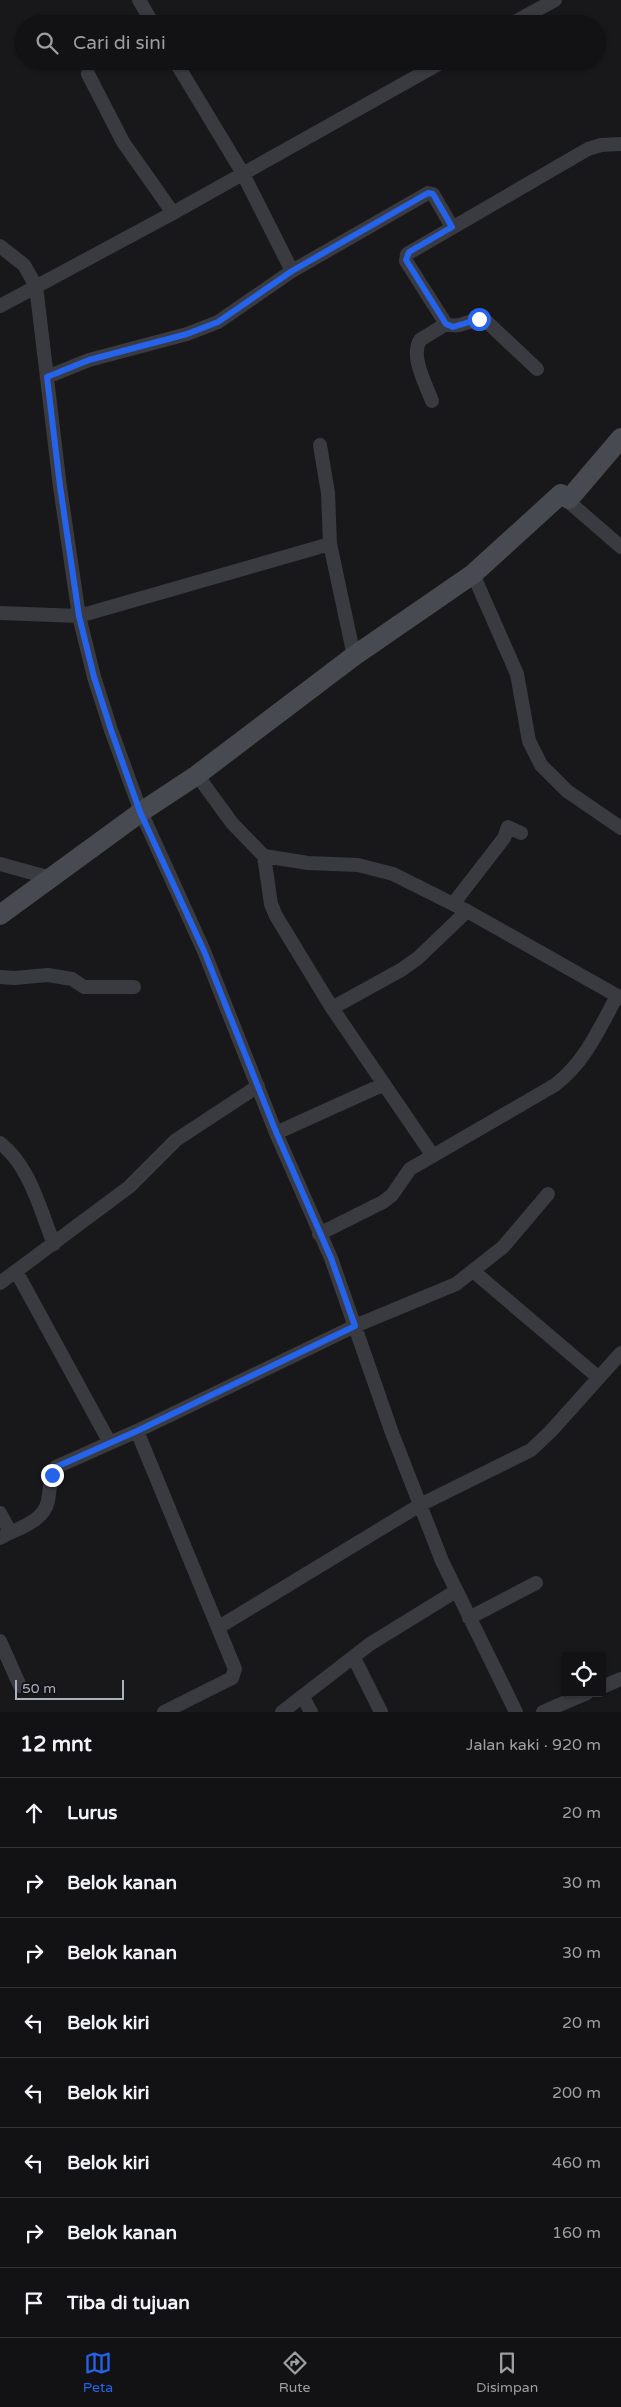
<!DOCTYPE html>
<html lang="id">
<head>
<meta charset="utf-8">
<style>
  :root { --surface:#121214; --page:#1b1b1d; --text:#f1f3f6; --muted:#9c9ea0; --line:#313234; --accent:#2563eb }
  body { margin:0; font-family:"Varela Round",sans-serif; background:var(--page); color:var(--text) }
  .controls { position:absolute; right:15px; bottom:15px; display:grid; overflow:hidden; border-radius:5px; box-shadow:0 1px 4px #0004 }
  .controls button { width:45px; height:45px; display:grid; place-items:center; padding:0; border:0; border-bottom:1px solid var(--line); background:var(--surface); color:var(--text); font:25px sans-serif }
  .scale { position:absolute; left:15px; bottom:12px; width:109px; box-sizing:border-box; padding-left:5px; border:2px solid #aab0bb; border-top:0; font-size:14px; line-height:18px; white-space:nowrap; color:#aab0bb; -webkit-text-stroke:4px #131316; paint-order:stroke }
  .stop { position:absolute; width:15px; height:15px; margin:-11px; border:4px solid #2563eb; border-radius:50%; background:#fff }
  .stop.end { background:#2563eb; border-color:#fff; box-shadow:0 1px 5px #0008 }
  .list { margin:0; padding:0; list-style:none }
  h2 { display:flex; justify-content:space-between; align-items:center; height:65px; margin:0; padding:0 20px; font-size:21px }
  h2 small { font-size:16px; font-weight:400; color:var(--muted) }
  .list li { display:grid; grid-template-columns:32px 1fr auto; gap:15px; align-items:center; box-sizing:border-box; height:70px; padding:0 20px; border-top:1px solid var(--line) }
  .list b { display:block; font-size:19px; white-space:nowrap }
  .list em { font-size:16px; font-style:normal; color:var(--muted) }
  .icon { flex:none; width:28px; height:28px; fill:none; stroke:currentColor; stroke-width:2; stroke-linecap:round; stroke-linejoin:round }
  .map { position:relative; flex:none; width:621px; height:1712px; overflow:hidden }
  .search { position:absolute; background:var(--surface); box-shadow:0 1px 4px #0004; left:15px; right:15px; top:15px; height:55px; display:flex; align-items:center; gap:12px; box-sizing:border-box; padding:0 18px; border-radius:28px; color:var(--muted); font-size:19px }
  .sheet { height:625px; background:var(--surface) }
  nav { display:flex; justify-content:space-around; align-items:center; box-sizing:border-box; height:70px; border-top:1px solid var(--line); background:var(--surface); font-size:14px; color:var(--muted) }
  nav a { display:grid; justify-items:center; gap:2px }
  nav .on { color:var(--accent) }
  .map>svg:first-child { display:block }
</style>
</head>
<body>
<div class="map">
<svg width="621" height="1712" viewBox="0 0 621 1712">
  <rect width="100%" height="100%" fill="#18181b"/>
  <g fill="none" stroke-linecap="round" stroke-linejoin="round">
    <path stroke="#393b40" stroke-width="14" d="M139,0L153,24
      M511,24L555,0
      M175,61L242,172L292,271
      M88,74L123,142L173,213
      M0,246L24,265L36,286L60,487L79,616L94,677L111,730L141,812L204,951L276,1133L331,1258L392,1433L442,1561L516,1712
      M0,306L173,213L444,61
      M537,369L485,320C471,317 460,330 446,324L406,261L407,254L588,149L601,145L621,144
      M47,377L89,360L187,334L218,322L292,271L428,193L433,194L452,227
      M432,401C426,384 410,357 420,340L446,324
      M320,445L328,493L330,544L354,656
      M561,495L621,547
      M473,574L517,674L529,741L541,765L567,791L621,828
      M0,613L79,616L330,544
      M197,775L232,823L264,856L308,863L358,865L393,874L467,911L621,998
      M264,856L271,904L276,916L332,1008L433,1156
      M0,864L51,878
      M453,904L504,838L508,827L521,833
      M0,977L14,978L48,975L72,979L84,987H134
      M332,1008L401,970L418,958L467,911
      M276,1133L382,1085
      M0,1143C30,1166 40,1210 54,1244
      M319,1234L383,1202L392,1195L410,1169L555,1085C585,1062 599,1029 617,996
      M16,1271L110,1443
      M473,1271L599,1378
      M0,1283L129,1187L176,1140L258,1086
      M137,1431L235,1669L232,1678L164,1712
      M0,1513L10,1532
      M0,1538C17,1528 43,1523 48,1501C50,1488 50,1478 56,1467L137,1431L355,1326L456,1284L503,1247L548,1194
      M469,1618L536,1583
      M219,1627L420,1505L531,1450L551,1431L621,1353
      M0,1641L20,1686
      M354,1658L381,1712
      M602,1687L621,1679
      M303,1697L311,1712
      M282,1712L370,1644L456,1591
      M543,1712L587,1693"/>
    <path stroke="#474a50" stroke-width="20" d="M0,915L141,812L197,775L354,656L473,574L561,494L569,499L621,438"/>
  </g>
  <g fill="none" stroke-linecap="round" stroke-linejoin="round">
    <path stroke="#2563eb" stroke-width="6" d="M52,1475L56,1467L137,1431L355,1326L331,1258L276,1132L204,951L140,812L111,730L94,677L79,616L60,486L47,377L89,360L187,334L218,322L292,271L428,193L433,194L452,227L409,252L406,260L446,324L453,327L479,319"/>
  </g>
</svg>
<div class="controls">
<button><svg class="icon" aria-label="locate" viewBox="0 0 24 24"><circle cx="12" cy="12" r="6"/><path d="M12 2v4M12 18v4M2 12h4M18 12h4"/></svg></button>
</div>
<div class="scale">50 m</div>
<div class="stop" style="left:479px;top:319px"></div>
<div class="stop end" style="left:52px;top:1475px"></div>
<div class="search"><svg class="icon" aria-label="search" viewBox="0 0 24 24"><circle cx="10" cy="10" r="6"/><path d="M15 15l6 6"/></svg>Cari di sini</div>
</div>
<section class="sheet">
<h2>12 mnt<small>Jalan kaki · 920 m</small></h2>
<ul class="list">
<li><svg class="icon" aria-label="ahead" viewBox="0 0 24 24"><path d="M12 20V5M6 11l6-6 6 6"/></svg><div><b>Lurus</b></div><em>20 m</em></li>
<li><svg class="icon" aria-label="right" viewBox="0 0 24 24"><path d="M7 20v-9h11M14 6l5 5-5 5"/></svg><div><b>Belok kanan</b></div><em>30 m</em></li>
<li><svg class="icon" aria-label="right" viewBox="0 0 24 24"><path d="M7 20v-9h11M14 6l5 5-5 5"/></svg><div><b>Belok kanan</b></div><em>30 m</em></li>
<li><svg class="icon" aria-label="left" viewBox="0 0 24 24"><path d="M17 20v-9H6M10 6l-5 5 5 5"/></svg><div><b>Belok kiri</b></div><em>20 m</em></li>
<li><svg class="icon" aria-label="left" viewBox="0 0 24 24"><path d="M17 20v-9H6M10 6l-5 5 5 5"/></svg><div><b>Belok kiri</b></div><em>200 m</em></li>
<li><svg class="icon" aria-label="left" viewBox="0 0 24 24"><path d="M17 20v-9H6M10 6l-5 5 5 5"/></svg><div><b>Belok kiri</b></div><em>460 m</em></li>
<li><svg class="icon" aria-label="right" viewBox="0 0 24 24"><path d="M7 20v-9h11M14 6l5 5-5 5"/></svg><div><b>Belok kanan</b></div><em>160 m</em></li>
<li><svg class="icon" aria-label="arrive" viewBox="0 0 24 24"><path d="M6 21V4h12l-3 4 3 4H6"/></svg><div><b>Tiba di tujuan</b></div></li>
</ul>
</section>
<nav>
<a class="on"><svg class="icon" aria-label="map" viewBox="0 0 24 24"><path d="M3 6l6-2 6 2 6-2v14l-6 2-6-2-6 2zM9 4v14M15 6v14"/></svg>Peta</a>
<a><svg class="icon" aria-label="directions" viewBox="0 0 24 24"><path d="M12 3l9 9-9 9-9-9zM9 14v-3h6M13 9l2 2-2 2"/></svg>Rute</a>
<a><svg class="icon" aria-label="saved" viewBox="0 0 24 24"><path d="M7 4h10v16l-5-4-5 4z"/></svg>Disimpan</a>
</nav>
</body>
</html>
